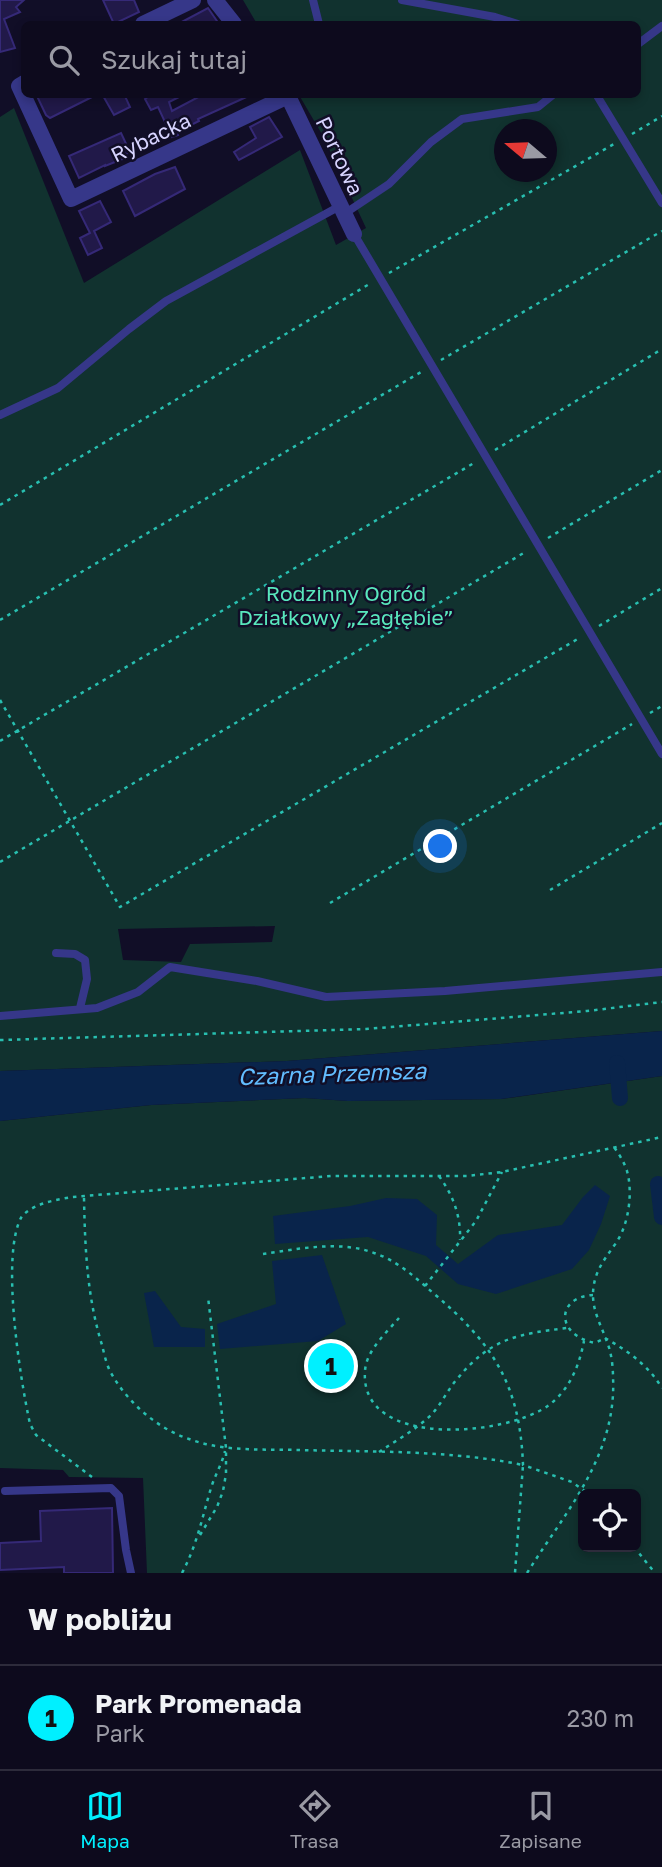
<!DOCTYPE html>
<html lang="pl">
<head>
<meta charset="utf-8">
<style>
  :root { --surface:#0d0a1d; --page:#161326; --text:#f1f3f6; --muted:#9a9aa4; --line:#2d2b3b; --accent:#00f0ff }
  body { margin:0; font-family:"Golos Text",sans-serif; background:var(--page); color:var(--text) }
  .controls { position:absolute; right:21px; bottom:21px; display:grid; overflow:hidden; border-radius:10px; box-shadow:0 4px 10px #0003 }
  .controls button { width:63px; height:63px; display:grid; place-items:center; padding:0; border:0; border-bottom:2px solid var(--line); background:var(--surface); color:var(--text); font:35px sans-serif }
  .compass { position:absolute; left:494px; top:119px; width:63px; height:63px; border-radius:50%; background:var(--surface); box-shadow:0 4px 10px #0003; rotate:289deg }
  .you { position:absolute; left:441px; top:847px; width:24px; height:24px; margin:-18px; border:5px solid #fff; border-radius:50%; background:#1a73e8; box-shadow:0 0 0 10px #1a73e833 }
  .badge { display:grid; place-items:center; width:46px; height:46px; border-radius:50%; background:var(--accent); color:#111; font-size:23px; font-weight:700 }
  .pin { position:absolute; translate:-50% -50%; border:4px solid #fff; box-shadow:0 2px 7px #0006 }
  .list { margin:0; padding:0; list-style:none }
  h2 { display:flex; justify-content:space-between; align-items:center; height:91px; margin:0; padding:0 28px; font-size:30px }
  h2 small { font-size:23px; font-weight:400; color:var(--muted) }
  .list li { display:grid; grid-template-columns:46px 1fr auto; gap:21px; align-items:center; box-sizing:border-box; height:105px; padding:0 28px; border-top:2px solid var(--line) }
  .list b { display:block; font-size:26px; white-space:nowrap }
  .list p { margin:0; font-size:23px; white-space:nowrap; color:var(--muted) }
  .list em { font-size:23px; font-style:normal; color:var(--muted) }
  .icon { flex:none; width:38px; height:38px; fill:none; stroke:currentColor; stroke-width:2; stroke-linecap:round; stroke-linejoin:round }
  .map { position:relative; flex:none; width:662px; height:1573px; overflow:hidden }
  .search { position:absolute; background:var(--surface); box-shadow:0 4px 10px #0003; left:21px; right:21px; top:21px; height:77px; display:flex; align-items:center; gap:18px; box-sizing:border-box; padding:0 24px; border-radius:10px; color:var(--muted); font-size:26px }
  .sheet { height:196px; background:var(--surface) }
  nav { display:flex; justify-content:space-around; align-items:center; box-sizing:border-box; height:98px; border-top:2px solid var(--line); background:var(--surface); font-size:19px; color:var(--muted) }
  nav a { display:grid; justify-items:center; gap:4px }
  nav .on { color:var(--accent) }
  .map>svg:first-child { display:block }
</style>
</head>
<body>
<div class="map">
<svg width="662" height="1573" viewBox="0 0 662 1573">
  <rect width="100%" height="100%" fill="#110e27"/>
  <path fill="#11322f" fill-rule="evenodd" d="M243,0H662V1031L287,1061L0,1071V117L14,108L84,283L300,150L336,245L366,228L323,136L299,95L638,94V24H257ZM504,130H546V172H504ZM275,926L272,942L190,944L181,962L123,960L118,929Z
    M662,1076V1573H147L143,1478L69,1477L63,1470L0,1468V1121L151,1105L305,1098L348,1101L502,1099ZM583,1494H636V1547H583Z"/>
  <path fill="#09244b" d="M662,1031V1076L501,1099L348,1101L305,1098L151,1105L0,1121V1071L287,1061Z
    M595,1185L610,1196L601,1224L589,1250L572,1269L496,1294L458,1284L426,1256L368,1237L275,1244L273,1216L350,1206L386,1198L417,1199L437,1215L436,1245L458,1264L498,1235L562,1225L583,1197Z
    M322,1255L346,1324L318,1341L220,1349L217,1324L276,1304L272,1261Z
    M155,1291L181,1327L205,1329V1347H154L144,1293Z"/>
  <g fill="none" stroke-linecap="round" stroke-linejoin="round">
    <path stroke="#09244b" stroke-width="16" d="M617,1063L620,1098
      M658,1184L662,1217"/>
  </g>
  <path fill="#211949" stroke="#352977" stroke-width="2" d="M0,0H24L16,7L20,12L4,19L15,48L0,52Z
    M103,0H134L139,12L114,24Z
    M208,8L219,24H178Z
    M36,94H98L50,118L46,115Z
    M102,94H124L130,107L114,115Z
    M152,94H185L169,102L172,111L204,94H253L198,119L199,121L177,132L178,135L172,137L158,107L151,110L145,99Z
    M269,117L282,137L239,160L234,152L256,138L250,127Z
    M121,133L130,152L125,155V158L105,166V165L79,178L69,156Z
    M175,167L185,189L135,216L123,191L155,174Z
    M100,201L111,222L94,231L102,248L88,255L80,238L90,233L79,211Z
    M112,1508L113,1573H64V1567L0,1570V1543L41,1541L40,1511Z"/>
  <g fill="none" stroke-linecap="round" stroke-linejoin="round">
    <path stroke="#28bfb0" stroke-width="2.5" stroke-dasharray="3.5 5" stroke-linecap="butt" d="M632,134L662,116
      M389,273L614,144
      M441,360L662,231
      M495,450L662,349
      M0,505L371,283
      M548,538L662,470
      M0,620L421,372
      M599,626L662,588
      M0,700L120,907L581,637
      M650,713L662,706
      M0,741L474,463
      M0,862L527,551
      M550,890L662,823
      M330,903L632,724
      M0,1040L366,1029L587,1011L662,1002
      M439,1176C453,1195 461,1216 460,1240
      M84,1198C85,1248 87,1297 102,1345C104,1353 106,1363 110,1371C126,1401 156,1428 189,1439C224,1452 263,1449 300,1450C374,1452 450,1450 523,1465L515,1573
      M263,1254C298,1249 340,1240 374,1253C396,1260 415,1277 432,1292C492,1343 520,1383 523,1465L572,1482L589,1494
      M425,1286L476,1221L502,1172
      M593,1295C556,1297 555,1335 595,1343L605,1338
      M399,1318C386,1333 366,1351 365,1371C359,1450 508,1436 549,1405C570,1389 579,1366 584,1341
      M605,1338C628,1351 648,1365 662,1388
      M379,1452C397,1440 417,1429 432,1414C442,1403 448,1389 458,1378C491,1338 518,1334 567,1328
      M92,1477L36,1435L30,1424C20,1378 0,1253 22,1216C35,1203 55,1200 72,1197L331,1176H467L502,1172L662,1137
      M200,1535L217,1507L223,1491L226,1474V1448L208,1297
      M634,1547L655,1573
      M182,1573C197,1545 202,1518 211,1488C215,1475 222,1464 225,1451
      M527,1573C566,1511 617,1455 613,1377C613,1369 612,1359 610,1351C605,1332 593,1315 593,1295C593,1273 604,1260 616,1243C629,1224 633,1192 627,1171C624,1162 619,1154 614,1147"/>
    <path stroke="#363789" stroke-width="8" d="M313,0L319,24
      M402,0L495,17L518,24
      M638,44L662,26
      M596,94L662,203
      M344,214L389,184L431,142L462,119L538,107L554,94
      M354,234L662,754
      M0,415L58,388L129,329L166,301L340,206
      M56,953L75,954L85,960L87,979L80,1008
      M0,1016L97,1008L138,992L170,967L257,981L326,997L445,991L662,972
      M5,1491L111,1488L119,1496L126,1550L131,1573"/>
    <path stroke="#363789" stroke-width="16" d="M215,0L234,24
      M143,24L193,0
      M24,83L19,86L71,199L288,96
      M287,94L354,234"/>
  </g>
  <g text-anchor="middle" stroke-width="5" stroke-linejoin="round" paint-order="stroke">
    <g font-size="21" fill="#d7d4ff" stroke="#110e27">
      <text transform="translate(151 138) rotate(-26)" y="7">Rybacka</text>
      <text transform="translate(339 156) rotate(65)" y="7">Portowa</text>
    </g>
    <g font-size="21" fill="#59e7bd" stroke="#110e27">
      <text x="346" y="601">Rodzinny Ogród<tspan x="346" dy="24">Działkowy „Zagłębie”</tspan></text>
    </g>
    <g font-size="23" font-style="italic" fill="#62bdff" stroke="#110e27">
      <text transform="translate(332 1074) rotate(-2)" y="8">Czarna Przemsza</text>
    </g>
  </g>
</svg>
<div class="controls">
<button><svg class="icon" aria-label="locate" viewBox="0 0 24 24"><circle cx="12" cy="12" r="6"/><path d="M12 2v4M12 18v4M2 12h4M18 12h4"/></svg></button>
</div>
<svg class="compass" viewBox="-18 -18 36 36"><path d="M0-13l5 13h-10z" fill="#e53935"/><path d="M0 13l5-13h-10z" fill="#9a9aa4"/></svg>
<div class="you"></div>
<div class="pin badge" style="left:331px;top:1366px">1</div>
<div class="search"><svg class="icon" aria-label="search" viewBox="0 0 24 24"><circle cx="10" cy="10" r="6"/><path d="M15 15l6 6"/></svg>Szukaj tutaj</div>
</div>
<section class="sheet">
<h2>W pobliżu<small></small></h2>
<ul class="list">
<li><span class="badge">1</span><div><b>Park Promenada</b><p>Park</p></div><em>230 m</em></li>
</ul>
</section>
<nav>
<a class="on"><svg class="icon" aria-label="map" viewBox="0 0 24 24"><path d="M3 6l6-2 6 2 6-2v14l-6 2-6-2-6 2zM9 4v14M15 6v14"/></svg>Mapa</a>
<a><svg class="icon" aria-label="directions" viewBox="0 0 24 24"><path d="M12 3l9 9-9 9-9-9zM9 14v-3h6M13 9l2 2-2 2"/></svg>Trasa</a>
<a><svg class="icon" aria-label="saved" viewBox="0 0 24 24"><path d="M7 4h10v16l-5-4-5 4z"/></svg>Zapisane</a>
</nav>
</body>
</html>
